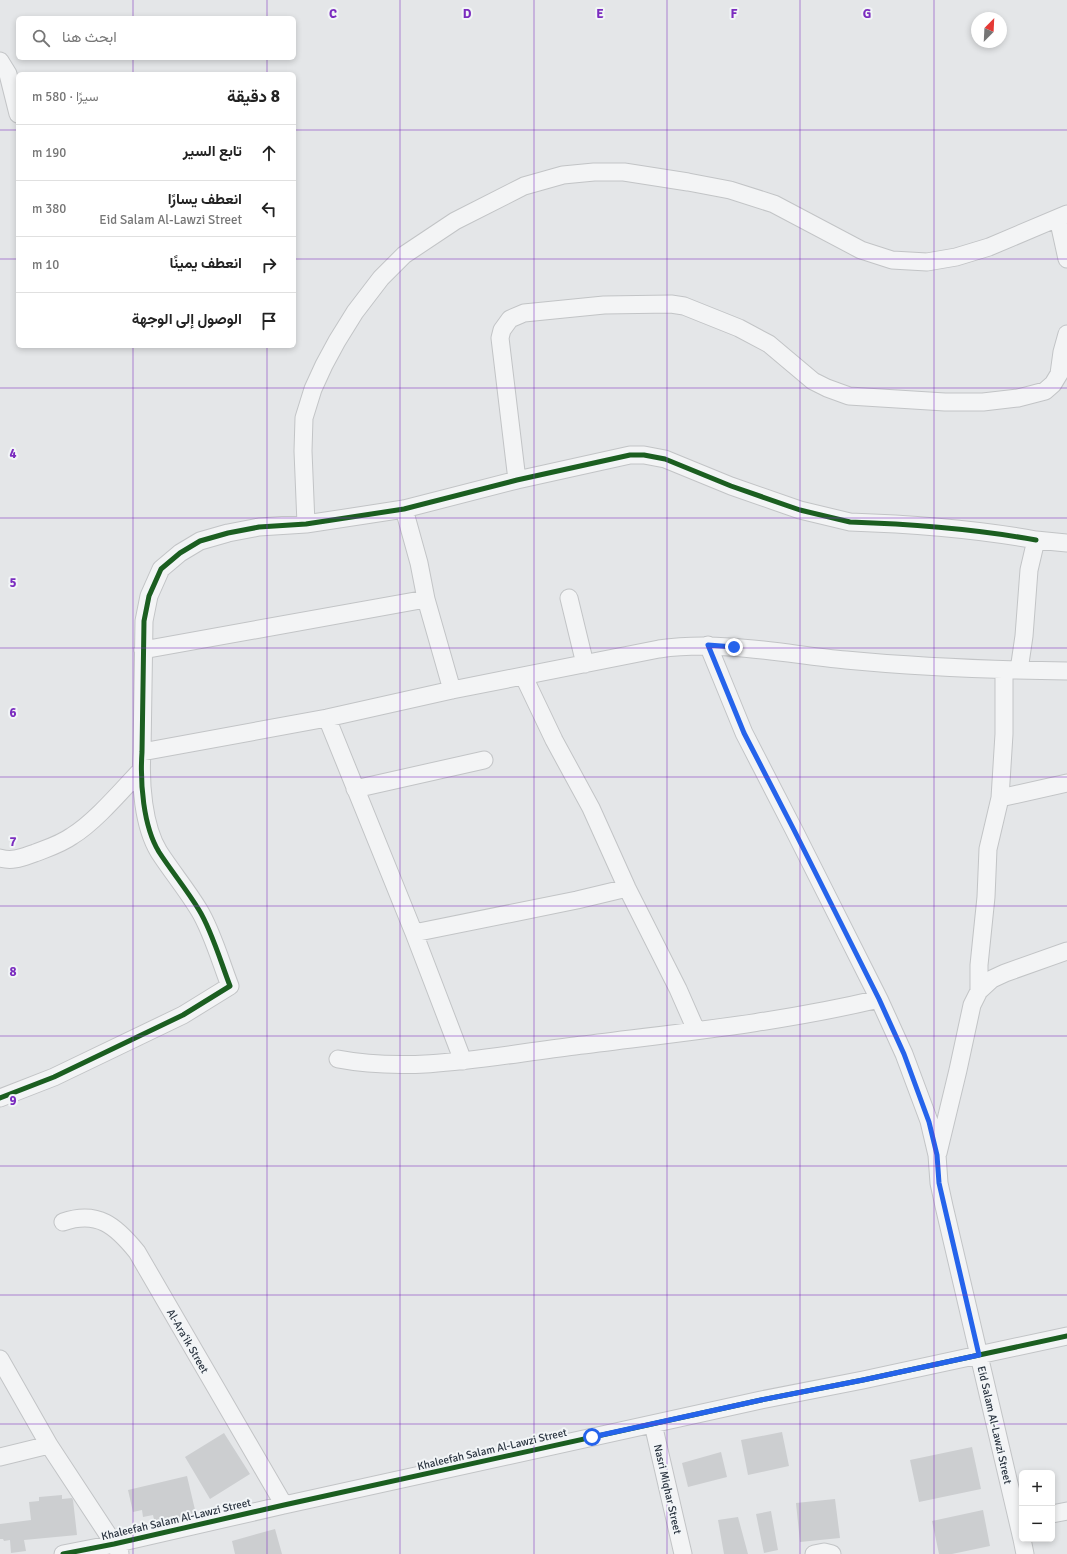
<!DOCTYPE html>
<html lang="ar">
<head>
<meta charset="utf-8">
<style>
  :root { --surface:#fff; --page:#f6f6f6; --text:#222; --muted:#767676; --line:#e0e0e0 }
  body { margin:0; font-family:Signika,Vazirmatn,sans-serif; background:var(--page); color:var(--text); direction:rtl }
  .controls { position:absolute; right:12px; bottom:12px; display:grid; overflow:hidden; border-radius:6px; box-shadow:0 2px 6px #0003 }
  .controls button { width:36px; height:36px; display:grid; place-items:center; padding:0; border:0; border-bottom:1px solid var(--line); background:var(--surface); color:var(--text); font:20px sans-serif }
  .compass { position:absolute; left:971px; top:12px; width:36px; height:36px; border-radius:50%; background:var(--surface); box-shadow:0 2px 6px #0003; rotate:24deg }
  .stop { position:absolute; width:12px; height:12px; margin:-9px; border:3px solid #2563eb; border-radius:50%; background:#fff }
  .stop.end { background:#2563eb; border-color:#fff; box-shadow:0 1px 4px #0008 }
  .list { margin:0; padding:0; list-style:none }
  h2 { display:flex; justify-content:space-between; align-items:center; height:52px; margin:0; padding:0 16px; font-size:17px }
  h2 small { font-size:13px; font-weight:400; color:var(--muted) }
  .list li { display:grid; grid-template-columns:26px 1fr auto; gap:12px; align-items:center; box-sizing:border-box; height:56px; padding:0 16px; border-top:1px solid var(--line) }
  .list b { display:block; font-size:15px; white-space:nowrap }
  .list p { margin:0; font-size:13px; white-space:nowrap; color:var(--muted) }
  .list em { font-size:13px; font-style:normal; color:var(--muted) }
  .icon { flex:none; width:22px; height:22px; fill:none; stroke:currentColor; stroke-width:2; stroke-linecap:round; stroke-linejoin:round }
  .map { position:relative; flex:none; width:1067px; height:1554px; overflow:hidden; direction:ltr }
  .search { position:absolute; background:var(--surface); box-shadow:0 2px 6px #0003; left:16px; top:16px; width:280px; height:44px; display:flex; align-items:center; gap:10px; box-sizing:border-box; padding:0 14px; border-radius:6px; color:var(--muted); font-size:15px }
  .panel { position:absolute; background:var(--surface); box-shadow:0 2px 6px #0003; left:16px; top:72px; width:280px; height:276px; border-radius:6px; direction:rtl }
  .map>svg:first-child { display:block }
</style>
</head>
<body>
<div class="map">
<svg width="1067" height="1554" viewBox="0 0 1067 1554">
  <rect width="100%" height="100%" fill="#e4e6e8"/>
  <path fill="#ccced0" d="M782,1432L789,1466L748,1475L741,1440Z
    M224,1433L250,1474L210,1499L185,1457Z
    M972,1447L981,1489L919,1502L910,1460Z
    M721,1452L727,1477L688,1487L682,1463Z
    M187,1476L196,1514L155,1524L153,1515L143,1517L142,1510L133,1512L128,1490Z
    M62,1495V1499L72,1498L73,1500L77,1535L24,1540L26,1551L11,1553L10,1540L4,1541L3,1539H0V1524L31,1520L29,1502L39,1501V1497Z
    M835,1499L840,1538L800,1542L796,1503Z
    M983,1510L990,1546L952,1554H939L932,1521Z
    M771,1511L778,1550L764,1553L756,1514Z
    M738,1517L748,1554H724L718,1520Z
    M275,1529L282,1554H235L232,1541Z"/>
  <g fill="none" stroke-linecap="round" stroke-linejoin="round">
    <defs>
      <path id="minor" d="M0,61L8,74L18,114
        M1058,218L1067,259
        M517,480L500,338L502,330L510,319L524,313L604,305L671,304L684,306L739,328L769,344L813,381L827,388L849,396L945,402H983L1018,398L1045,391L1053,384L1059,374L1062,352L1067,334
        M404,509L419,563L426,599L452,690
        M306,524L303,451L304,418L313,389L324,365L337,341L355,312L381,278L404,255L455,221L524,186L563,175L594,172H624L688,182L730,190L774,204L861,250L892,260L927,262L956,257L989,247L1067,214
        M569,598L585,664
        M708,645L744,733L794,830L879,999L904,1054L929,1121L937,1155L939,1183L944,1206L1022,1539
        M143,650L426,599
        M1019,670L1024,636L1029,570L1036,540L1067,543
        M524,677L554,740L591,808L627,888L678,989L696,1030
        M327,718L414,933L463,1061
        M142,752L327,718L452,690L659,649C722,640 784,654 846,660C920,667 993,670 1067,671
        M355,789L484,760
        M1000,798L1067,783
        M0,858C13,862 23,857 35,853C48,848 61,844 72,836C95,822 122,790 141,770
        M414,933L577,900L627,888
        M979,991V965L986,897L988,849L1000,798L1004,734V670
        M338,1059C416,1074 497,1055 575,1046C676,1033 779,1023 879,999
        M0,1098L54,1077L183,1015L230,986C221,963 212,931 199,910C187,890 172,872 159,852C143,826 140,782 142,752L144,621L149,596L161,569L180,553L200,541L228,533L259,527L306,524L404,509L517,480L630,455H644L665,459L731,486L800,510L850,522C912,524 975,529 1036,540
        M938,1153L958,1070L972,1005L979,991L992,979L1005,973L1067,951
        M63,1222C98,1210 116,1226 137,1252L284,1505
        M0,1359L49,1445L120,1553
        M653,1424L683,1554
        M0,1457L49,1445
        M1052,1514L1067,1511
        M1022,1539L1025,1554
        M63,1554L114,1544L284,1505L761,1400L863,1380L1067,1336
        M814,1554L824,1552L832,1554"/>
    </defs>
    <use href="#minor" stroke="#c2c4c6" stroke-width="19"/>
    <use href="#minor" stroke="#f3f4f5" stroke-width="17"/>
    <defs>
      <path id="cycleway" d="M0,1098L54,1077L183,1015L230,986C221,963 212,931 199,910C187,890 172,872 159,852C143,826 140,782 142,752L144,621L149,596L161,569L180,553L200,541L228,533L259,527L306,524L404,509L517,480L630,455H644L665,459L731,486L800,510L850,522C912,524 975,529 1036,540
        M63,1554L114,1544L284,1505L761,1400L863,1380L1067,1336"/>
    </defs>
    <use href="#cycleway" stroke="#f2f5f7" stroke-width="8"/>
    <use href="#cycleway" stroke="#1b5e20" stroke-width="5"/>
  </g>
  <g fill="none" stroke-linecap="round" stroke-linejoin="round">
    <path stroke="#2563eb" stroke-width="5" d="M592,1437L761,1400L863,1380L979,1355L939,1183L937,1155L929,1122L904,1054L879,999L794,830L744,733L708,645L734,647"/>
  </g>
  <path fill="none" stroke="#7b2cbf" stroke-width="1" stroke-opacity="0.55" d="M133,0V18M267,0V18M400,0V1554M534,0V1554M667,0V1554M800,0V1554M934,0V1554M133,58V74M267,58V74M0,130H18M294,130H1067M0,259H18M294,259H1067M133,346V1554M267,346V1554M0,388H1067M0,518H1067M0,648H1067M0,777H1067M0,906H1067M0,1036H1067M0,1166H1067M0,1295H1067M0,1424H1067"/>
  <g text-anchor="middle" stroke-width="4" stroke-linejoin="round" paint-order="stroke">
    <g font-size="11" fill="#2b3541" stroke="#f2f5f7">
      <text transform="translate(188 1341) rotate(60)" y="4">Al-Ara‘ik Street</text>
      <text transform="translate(995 1425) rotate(77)" y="4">Eid Salam Al-Lawzi Street</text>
      <text transform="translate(492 1449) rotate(-13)" y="4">Khaleefah Salam Al-Lawzi Street</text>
      <text transform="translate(668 1489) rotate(77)" y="4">Nasri Miqhar Street</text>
      <text transform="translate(176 1519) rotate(-13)" y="4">Khaleefah Salam Al-Lawzi Street</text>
    </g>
  </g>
  <g font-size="13" text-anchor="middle" font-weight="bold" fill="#7b2cbf" stroke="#f2f5f7" stroke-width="4" stroke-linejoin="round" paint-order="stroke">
    <text x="333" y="18">C</text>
    <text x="467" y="18">D</text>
    <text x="600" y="18">E</text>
    <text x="734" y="18">F</text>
    <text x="867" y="18">G</text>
    <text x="13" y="458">4</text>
    <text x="13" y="587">5</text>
    <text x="13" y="717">6</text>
    <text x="13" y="846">7</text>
    <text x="13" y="976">8</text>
    <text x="13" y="1105">9</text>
  </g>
</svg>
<div class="controls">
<button>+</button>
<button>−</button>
</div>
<svg class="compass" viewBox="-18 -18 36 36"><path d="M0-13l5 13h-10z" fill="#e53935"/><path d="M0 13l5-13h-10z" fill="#767676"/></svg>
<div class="stop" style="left:592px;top:1437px"></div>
<div class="stop end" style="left:734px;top:647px"></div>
<div class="search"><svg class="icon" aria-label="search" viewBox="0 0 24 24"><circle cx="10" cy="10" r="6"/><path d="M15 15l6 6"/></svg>ابحث هنا</div>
<section class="panel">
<h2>8 دقيقة<small>سيرًا · 580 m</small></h2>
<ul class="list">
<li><svg class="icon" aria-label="ahead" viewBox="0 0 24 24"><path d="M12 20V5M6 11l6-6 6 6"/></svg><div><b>تابع السير</b></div><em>190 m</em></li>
<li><svg class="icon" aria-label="left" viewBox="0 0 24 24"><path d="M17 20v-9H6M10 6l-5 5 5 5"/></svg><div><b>انعطف يسارًا</b><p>Eid Salam Al-Lawzi Street</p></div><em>380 m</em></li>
<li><svg class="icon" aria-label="right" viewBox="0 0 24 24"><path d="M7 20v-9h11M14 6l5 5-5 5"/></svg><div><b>انعطف يمينًا</b></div><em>10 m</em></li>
<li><svg class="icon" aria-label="arrive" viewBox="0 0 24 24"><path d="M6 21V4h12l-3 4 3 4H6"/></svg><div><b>الوصول إلى الوجهة</b></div></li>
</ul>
</section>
</div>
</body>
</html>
